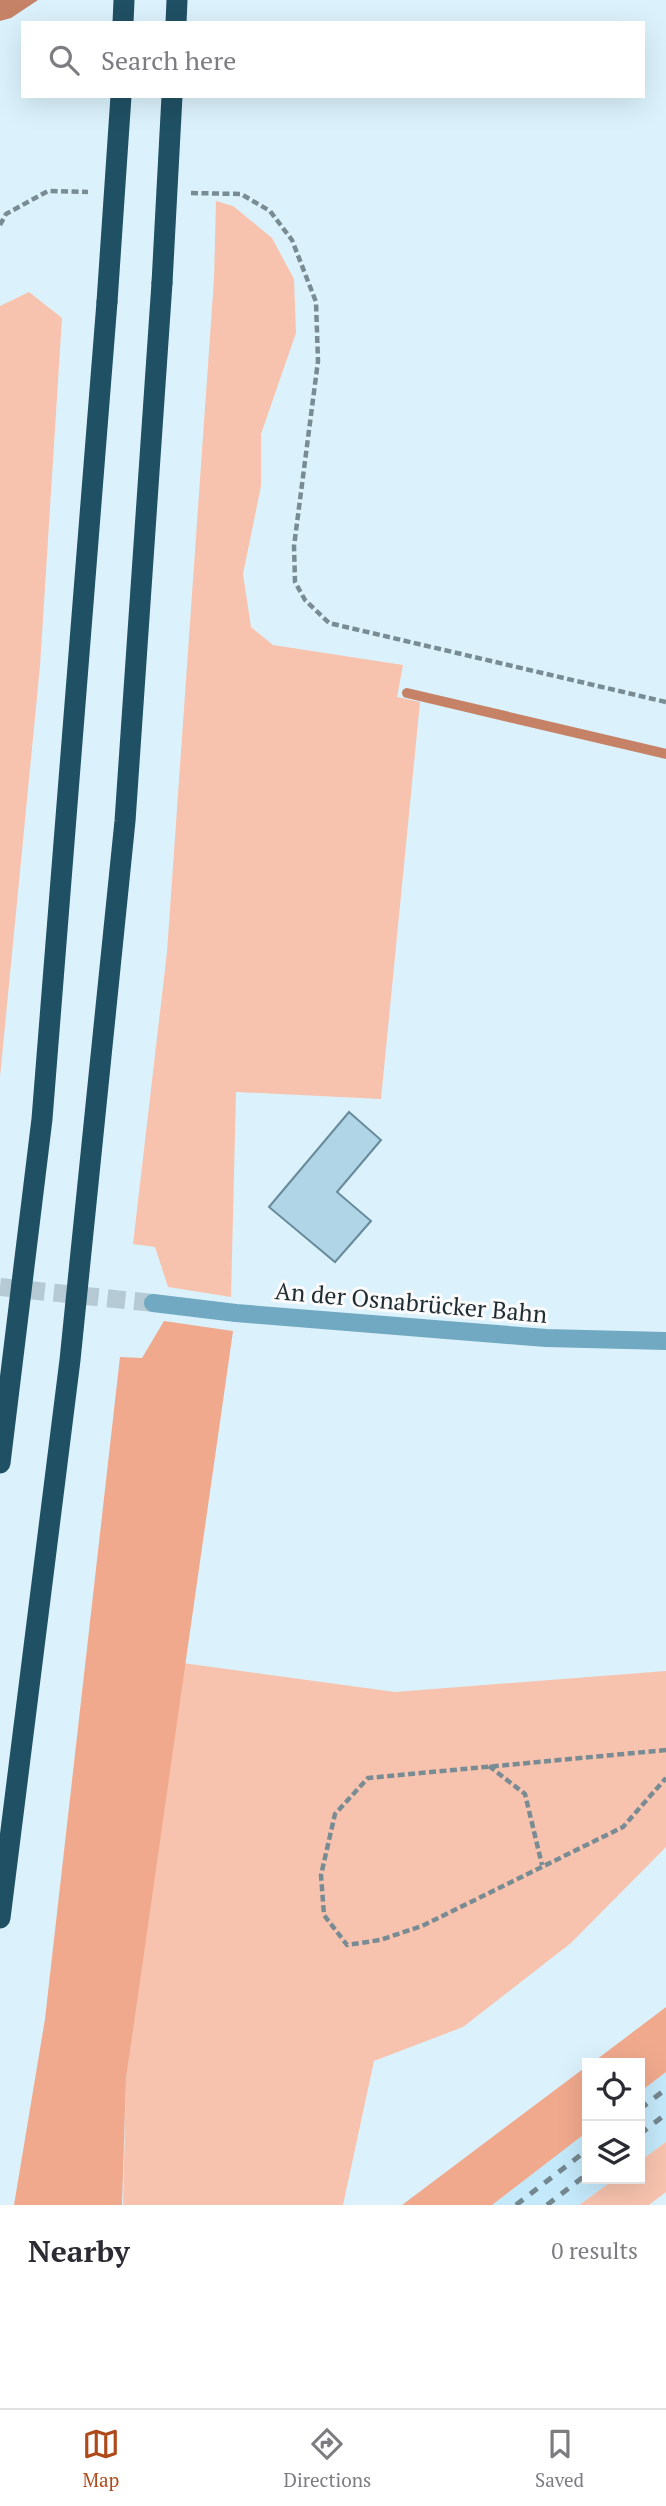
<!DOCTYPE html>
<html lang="en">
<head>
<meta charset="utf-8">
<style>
  :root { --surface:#fff; --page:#f2f2f3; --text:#2b2b33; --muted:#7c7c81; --line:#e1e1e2; --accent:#ae4a1a }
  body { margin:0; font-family:"PT Serif",serif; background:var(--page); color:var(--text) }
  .controls { position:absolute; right:21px; bottom:21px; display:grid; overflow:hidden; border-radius:0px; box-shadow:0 7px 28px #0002 }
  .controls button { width:63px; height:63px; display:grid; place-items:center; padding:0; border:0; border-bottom:2px solid var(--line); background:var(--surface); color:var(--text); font:35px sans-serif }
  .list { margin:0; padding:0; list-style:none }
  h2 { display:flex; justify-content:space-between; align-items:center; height:91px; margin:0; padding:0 28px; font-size:30px }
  h2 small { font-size:23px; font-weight:400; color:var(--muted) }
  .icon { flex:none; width:38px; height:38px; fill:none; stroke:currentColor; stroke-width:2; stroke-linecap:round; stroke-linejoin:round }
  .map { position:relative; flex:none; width:666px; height:2205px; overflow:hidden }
  .search { position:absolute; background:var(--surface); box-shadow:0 7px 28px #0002; left:21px; right:21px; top:21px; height:77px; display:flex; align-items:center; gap:18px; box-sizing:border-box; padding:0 24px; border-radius:0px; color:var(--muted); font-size:26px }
  .sheet { height:203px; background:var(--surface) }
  nav { display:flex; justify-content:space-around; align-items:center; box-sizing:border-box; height:98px; border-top:2px solid var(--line); background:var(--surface); font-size:19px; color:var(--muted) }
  nav a { display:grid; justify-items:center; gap:4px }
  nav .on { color:var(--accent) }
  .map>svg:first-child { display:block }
</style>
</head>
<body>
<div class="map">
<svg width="666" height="2205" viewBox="0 0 666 2205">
  <rect width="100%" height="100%" fill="#dbf2fc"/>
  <path fill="#c4e9fa" d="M666,2072V2142L640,2161V2092Z
    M587,2132V2179H615L579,2205H492Z"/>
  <path fill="#f7c3ae" d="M216,201L233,206L272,238L294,279L296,333L261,434V486L243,574L251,627L273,645L403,665L397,697L420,702L381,1099L236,1092L231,1297L168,1287L155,1247L133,1244L167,952L214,279Z
    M29,292L62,318L40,666L0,1077V306Z
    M183,1663L395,1692L666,1671V1847L571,1943L463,2027L374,2061L343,2205H123L126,2079Z
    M666,2142V2192L649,2205H579L615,2179H640V2161Z"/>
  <path fill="#f0a98d" d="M164,1321L233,1331L126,2079L122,2205H14L45,2019L120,1357L142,1358Z
    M666,2007V2072L640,2092V2063H592Z
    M587,2066V2132L492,2205H402Z"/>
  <path fill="#c68267" d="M0,0H38L11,18L0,21Z"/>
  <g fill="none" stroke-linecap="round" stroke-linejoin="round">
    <path stroke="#c68267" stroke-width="10" d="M407,693L666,754"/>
  </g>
  <path fill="#b0d5e7" stroke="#688b9b" stroke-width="2" d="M349,1112L381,1140L337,1192L371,1221L335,1262L269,1207Z"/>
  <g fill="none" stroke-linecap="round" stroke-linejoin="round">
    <path stroke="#b5cad4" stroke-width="18" stroke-dasharray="18 9" stroke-linecap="butt" d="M0,1287L153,1303"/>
    <path stroke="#798c94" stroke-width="4.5" stroke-dasharray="7 3.5" stroke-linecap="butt" d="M191,193L241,194L270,211L292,240L316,302L318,361L294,546L295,582L305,600L329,623L666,702
      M0,225L6,214L48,191L88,192
      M666,1750L368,1778L335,1814L321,1875L324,1915L347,1945L380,1940L422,1926L623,1827L666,1778
      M489,1766L525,1794L542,1865"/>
    <path stroke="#71a9c2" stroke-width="18" d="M153,1303L236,1313L546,1338L666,1341"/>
    <path stroke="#205064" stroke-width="21" d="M123,23L124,0
      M176,23L177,0
      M0,1463L42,1119L107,302
      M0,1918L70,1360L125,821L162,283"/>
    <path stroke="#74868e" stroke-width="5" stroke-dasharray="9 9" stroke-linecap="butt" d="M640,2109L666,2089
      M640,2134L666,2114
      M516,2205L587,2150
      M547,2205L587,2174"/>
    <path stroke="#205064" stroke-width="21" d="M162,283L172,96
      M107,302L121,96"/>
  </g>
  <g text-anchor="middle" stroke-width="6" stroke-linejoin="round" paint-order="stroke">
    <g font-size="24" fill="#1e2c33" stroke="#fbfbfb">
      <text transform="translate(411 1303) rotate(5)" y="8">An der Osnabrücker Bahn</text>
    </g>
  </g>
</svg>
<div class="controls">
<button><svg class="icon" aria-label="locate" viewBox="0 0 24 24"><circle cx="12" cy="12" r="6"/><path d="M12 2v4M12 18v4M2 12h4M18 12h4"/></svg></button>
<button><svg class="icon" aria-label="layers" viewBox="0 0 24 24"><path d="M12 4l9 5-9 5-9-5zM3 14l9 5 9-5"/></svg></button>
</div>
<div class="search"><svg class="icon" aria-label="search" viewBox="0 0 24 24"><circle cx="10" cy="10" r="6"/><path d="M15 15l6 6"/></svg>Search here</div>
</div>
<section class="sheet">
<h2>Nearby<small>0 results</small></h2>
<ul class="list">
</ul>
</section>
<nav>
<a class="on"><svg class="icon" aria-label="map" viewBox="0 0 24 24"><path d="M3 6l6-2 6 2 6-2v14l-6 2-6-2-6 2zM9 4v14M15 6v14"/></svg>Map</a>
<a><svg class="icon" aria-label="directions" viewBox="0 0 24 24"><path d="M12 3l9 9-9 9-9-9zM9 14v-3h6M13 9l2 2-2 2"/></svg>Directions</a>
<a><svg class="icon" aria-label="saved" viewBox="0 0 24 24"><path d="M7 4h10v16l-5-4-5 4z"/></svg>Saved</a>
</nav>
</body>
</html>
